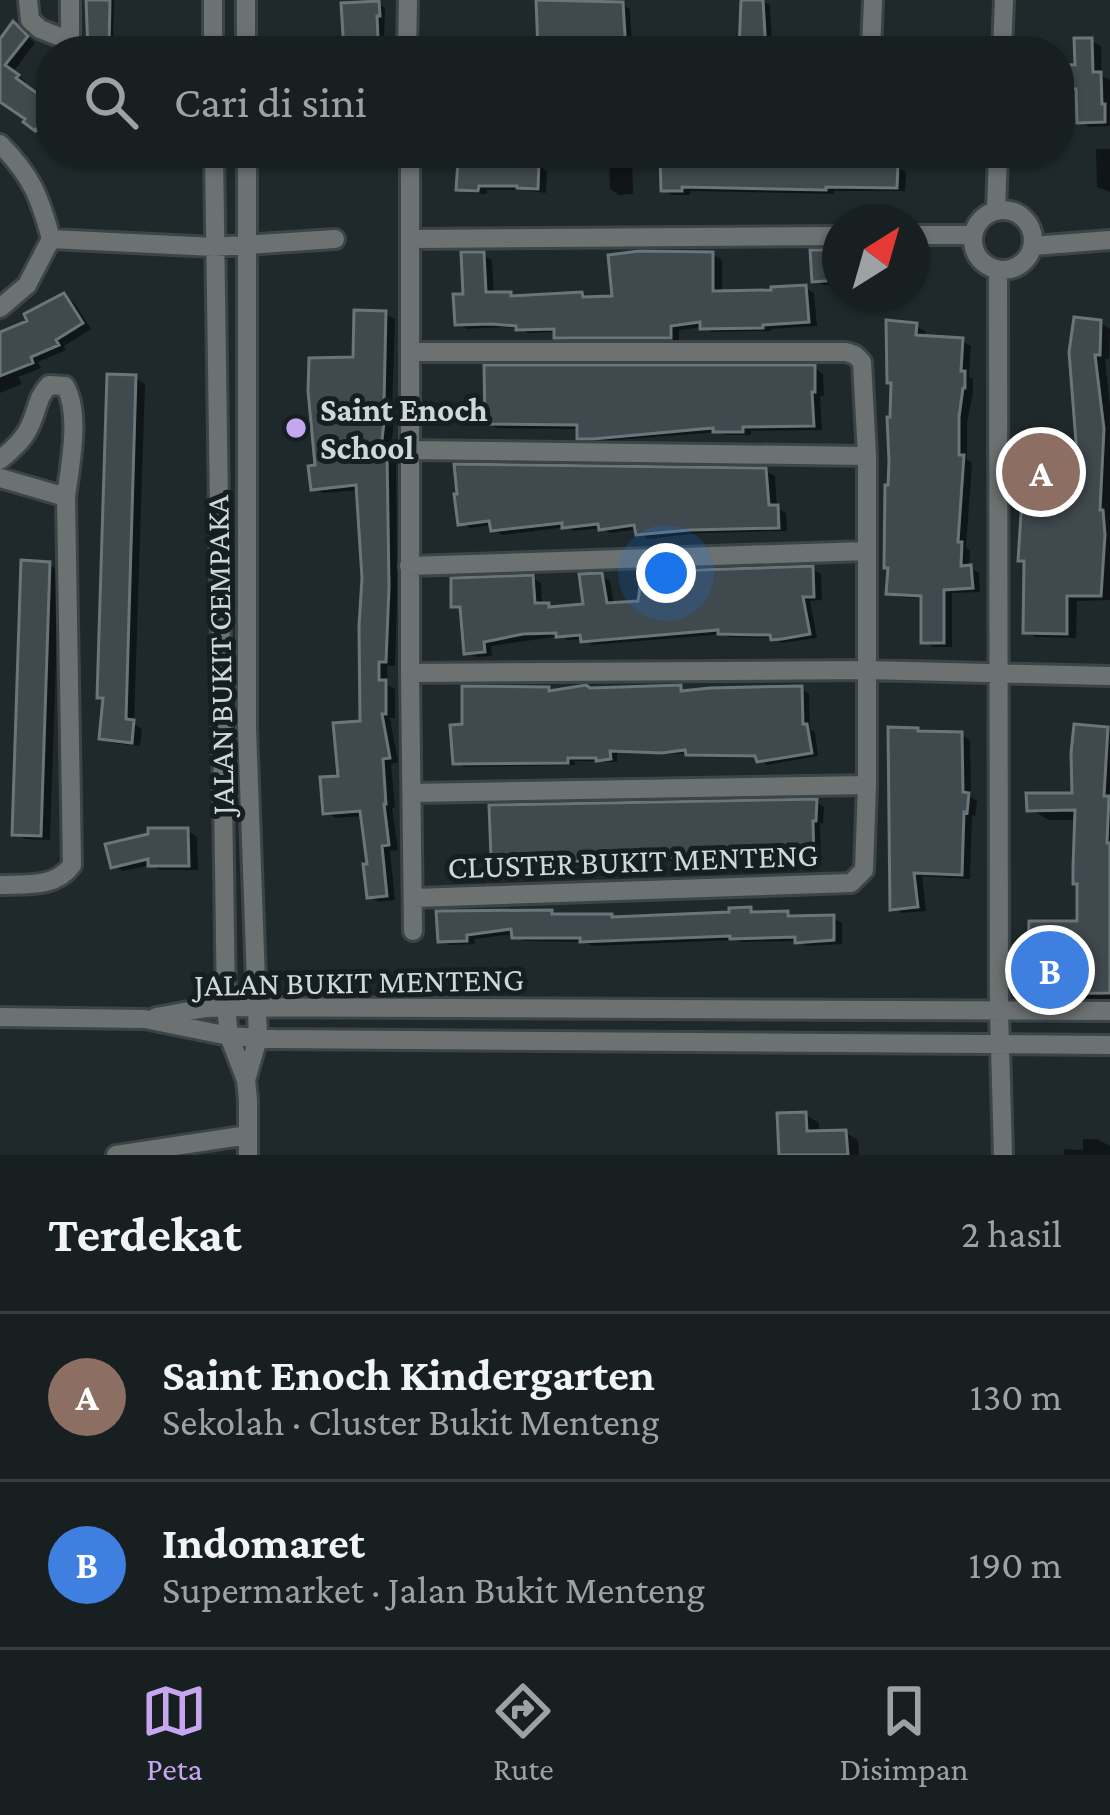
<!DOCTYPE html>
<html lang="id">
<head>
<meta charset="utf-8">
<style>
  :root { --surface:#171f20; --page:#202729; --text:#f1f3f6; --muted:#9ea2a5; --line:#363d3e; --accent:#c7a6f0 }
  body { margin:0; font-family:"Crimson Pro",serif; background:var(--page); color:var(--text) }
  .compass { position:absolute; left:822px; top:204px; width:108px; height:108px; border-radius:50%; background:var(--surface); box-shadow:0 3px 9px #0004; rotate:37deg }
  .you { position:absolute; left:666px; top:573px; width:42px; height:42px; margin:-30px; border:9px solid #fff; border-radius:50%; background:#1a73e8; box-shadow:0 0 0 18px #1a73e833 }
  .badge { display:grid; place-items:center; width:78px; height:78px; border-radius:50%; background:var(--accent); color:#fff; font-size:39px; font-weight:700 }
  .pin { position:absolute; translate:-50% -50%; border:6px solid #fff; box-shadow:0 3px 12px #0006 }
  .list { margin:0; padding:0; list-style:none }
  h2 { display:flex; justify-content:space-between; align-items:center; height:156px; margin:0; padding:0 48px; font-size:51px }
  h2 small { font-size:39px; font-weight:400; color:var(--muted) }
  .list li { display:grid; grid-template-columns:78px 1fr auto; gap:36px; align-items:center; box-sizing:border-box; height:168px; padding:0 48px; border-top:3px solid var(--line) }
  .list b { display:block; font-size:45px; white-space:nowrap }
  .list p { margin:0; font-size:39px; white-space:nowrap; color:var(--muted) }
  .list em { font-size:39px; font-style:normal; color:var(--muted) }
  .icon { flex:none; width:66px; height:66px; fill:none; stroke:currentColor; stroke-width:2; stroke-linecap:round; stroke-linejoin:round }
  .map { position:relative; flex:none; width:1110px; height:1155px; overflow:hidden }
  .search { position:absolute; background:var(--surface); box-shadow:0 3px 9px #0004; left:36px; right:36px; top:36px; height:132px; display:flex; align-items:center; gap:30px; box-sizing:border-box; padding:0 42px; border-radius:48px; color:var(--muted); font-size:45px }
  .sheet { height:492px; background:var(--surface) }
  nav { display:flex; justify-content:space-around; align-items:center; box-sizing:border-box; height:168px; border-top:3px solid var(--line); background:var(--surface); font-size:33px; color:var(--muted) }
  nav a { display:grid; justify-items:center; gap:6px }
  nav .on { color:var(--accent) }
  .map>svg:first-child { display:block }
</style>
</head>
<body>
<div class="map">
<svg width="1110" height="1155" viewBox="0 0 1110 1155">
  <rect width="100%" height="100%" fill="#1f292b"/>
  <path fill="#0007" d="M89,0H114L113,51H88Z
    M762,1L770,5L772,44L812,43L820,47V51H497V48H516L515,44L541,43L622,5L630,9L632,47L680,50L705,48V43L742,44Z
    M379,4L385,8L384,42H380L381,51H346Z
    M14,25L35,43L13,72L26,82L24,86L51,106V135L0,93V44Z
    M892,38L955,41L962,45L961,51H891Z
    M1091,41L1101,46L1102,76L1110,80V126L1089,127L1079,121V93L1059,92V67L1078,68Z
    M1096,149H1110V192L1097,187Z
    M472,153H498V157H509L519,162L538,165L547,171L546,193L525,190H487V194L469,193L459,188L472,165Z
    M609,153H632L633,194L619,195L610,189Z
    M663,153L742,157L751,162V167L782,169L808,159L807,153H836L838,165L897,167L906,172L905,191H834V194L690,191V195H672L663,190Z
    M840,252V284L824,285L815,280Z
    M483,255L492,260L494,295H510L517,299L581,295L589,300L616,299L713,255L722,260V294L805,288L814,293L817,326L771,329V331L712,332L703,327L679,330V342H566L557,337V332L528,333L520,329L503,327L467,329L458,323Z
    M64,297L74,302L91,329L64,346L66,350L38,362L41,368L18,377L22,384L0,393V336L31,323Z
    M385,314L395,319L392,411L395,413L390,455L396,458L397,594L395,666H387L388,685L395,689V718H390L398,762L391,764L395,808H392L398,850L390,851L395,900L379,902L370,897L371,866L364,816L336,818L326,813L363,724V530L359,490L323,493L313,488L356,360Z
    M1100,323L1110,329L1109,359H1105L1110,407V600L1077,601L1076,638L1036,637L1026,631L1080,458L1072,352Z
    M916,326L925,331V339L962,341L971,346L969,377L973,379V392L967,423V460L972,463L966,548L970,550L969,568L979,573L980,592L952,593V647H933L924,641V599L898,597L890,592Z
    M814,368L823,374L824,396H820L822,430L751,431V435H725L720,432L589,442L580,437V429L497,428L488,422Z
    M135,378L145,384L134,724L142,729L140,746L112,743L102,737Z
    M766,471L775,476L777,508L786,513L787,531L701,533L648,539L639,533L638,529L610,533L602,528L574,531L567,527L502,535L493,530V525L470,528L461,523Z
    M49,565L59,570L50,840L25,839L15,833Z
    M812,569L821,574L822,600L810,601L817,638L782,643L774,638L729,637L724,634L592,645L583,639L568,640L561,636L491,646L492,656L476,657L467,652L463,610L454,605L533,578L541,583L542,606L555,609L587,607L601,576L610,581L614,606Z
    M680,688L689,693L801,689L809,694L810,729L815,732L818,756L767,765L759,758L696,757L690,754L617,753V762L574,761L575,765L464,767L456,762L548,690L553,693Z
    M1107,730L1110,732V1002L1049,1003L1030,992L1080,924L1078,820H1049L1030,809L1075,796Z
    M961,735L970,740L971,797L977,801L975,816L972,815L970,879L922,876L926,911L902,913L893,908Z
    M816,802L824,807L823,824L820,823L821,863L785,866L775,860L720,862L715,859L570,865L563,861H502L494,856Z
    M188,831L197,837L198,870H160L151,865L123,871L113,866Z
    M750,910L757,915L787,914L795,919L833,918L842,923V944L807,946L797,941L742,942L736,940L592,946L585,942L524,941L515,934L474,939L475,944L449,945L440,940L551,913L558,917L615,919L732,914Z
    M806,1115L819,1123V1134L846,1133L858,1140L859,1155H782Z
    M1083,1139H1097L1110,1146V1155H1064V1149L1083,1150Z"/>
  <path fill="#40494e" stroke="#6a757a" stroke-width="3" d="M86,0H110L109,51H88Z
    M536,0L623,2L626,51H538Z
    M741,0H763L766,51H739Z
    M379,1L380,16H377L378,39H374L375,51H344L341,3Z
    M13,21L28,36L5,65L19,75L16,78L42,97L51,85V138L36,129L35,131L23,122L25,119L0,102V39Z
    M1074,38H1092L1093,72H1101L1102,104H1105V122L1077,123L1076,89H1059V64L1075,65Z
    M510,153V161L539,162L538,189L517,188V186H479L478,191L456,190L458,161L489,163V154Z
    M660,153H681V159L722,161V153L743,154V163L779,166V156L829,153L830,162L898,164L897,188L826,187V190L682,187V191H661Z
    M810,250H840V280L812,282Z
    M639,251L713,252V291L771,290V287L806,285L809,322L763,325V328L700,329V322L671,326V338H554V329L516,330V326L492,324L455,325L453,294H463L461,252H484L486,292H511V296L582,292L583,297L612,296L608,255Z
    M64,293L83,323L56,340L59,345L31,357L33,363L0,376V332L27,321L24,314Z
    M354,310L386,311L384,404H386L381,449L387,450L389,587L386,662H379V680H386V714H382L390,758L383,759L386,804H384L389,845L382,846L387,896L367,898L363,864H367L360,811L323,814L320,777L338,776L333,723L360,721L359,626L362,578L356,485L311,490L308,466L315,465L308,391L309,358L353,357Z
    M1074,317L1101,320L1100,355H1095L1104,429L1100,510H1103L1105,535L1101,596H1067V634L1023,633L1024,561H1018L1025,451L1077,455L1069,352Z
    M886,320L917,323L916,335L963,338L961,371H965V388H963L959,417V455H964L958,542H962L961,566L971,565L973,588L944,590V643H921V596L886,594L888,568H884L885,485H888L889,461L887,417H890L891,383H887Z
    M484,365H815V392H812L814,426L743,427V432H713V428L593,439H577V425L485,424Z
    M107,374L136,375L126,719L134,720L132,743L99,739L103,698H97Z
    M454,464L766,468L769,505H778L779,528L690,530L636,535L634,525L599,530L598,524L562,528V523L491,531L489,521L458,525L454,494H457Z
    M21,560L50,562L41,836L12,835Z
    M813,566L814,597H803L810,634L782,639L771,640L770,635L718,634V630L581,642L580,635L556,637V633L523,634L484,642L485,652L464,654L460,607H451V578L533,575L535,603H549V607L583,604L579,574L602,573L607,603L638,601L642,572Z
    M586,685L590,688L681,685V691L710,688L802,686L803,724H807L812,753L757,762L755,756L686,755L685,750L662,753L610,751L611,759L596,761V758H568V763L453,764L450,725L462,724V686L549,687V691Z
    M1074,724L1108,727L1104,796H1109L1107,843H1110V993L1027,994L1029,921H1077V884H1073V867L1075,810L1027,811L1026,793H1072L1071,753Z
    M888,727L918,728V731L962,732L963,792L969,793L967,813L964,812L962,875L914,873L918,907L890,910Z
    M817,799L816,821H813L814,860L774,863V857L709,859V856L559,862V858H491L489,805Z
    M148,828H188L189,866H148V859L111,868L105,844L148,834Z
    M751,907V912L788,911V916L834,915V940L795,943V937L730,939V936L580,942V938H512L511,929L467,935V941L438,942L436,911L552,910V914H612V917L729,912V908Z
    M806,1112L807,1131L846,1130L848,1155H779L777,1113Z"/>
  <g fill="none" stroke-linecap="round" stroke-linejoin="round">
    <defs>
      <path id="minor" d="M28,0L30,20L40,29L70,41
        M213,0V51
        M246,0V51
        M70,49V0
        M407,51L408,0
        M871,51L873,0
        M1002,51L1004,0
        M0,144C31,175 40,197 51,239L27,285L0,308
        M214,153L226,1007L229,1036L246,1080
        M247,153V728L258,1038L246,1080L248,1100V1155
        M410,153V673L413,931
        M973 240a30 30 0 1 1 60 0a30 30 0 1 1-60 0Z
        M996,211L998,153
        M912,235H972
        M51,239L214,247L335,239
        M410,239L840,236
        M1033,246L1110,240
        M998,271L999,1010L1003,1155
        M410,352H846L855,355L862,362L867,456V785L864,870L851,883L414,898
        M410,450L867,456
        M0,460C13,449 26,438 32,421C38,407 38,396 49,385L65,386C81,414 70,465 66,497
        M0,478L66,497L72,865C56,888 26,884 0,885
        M409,566L866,551
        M410,673L867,670L1110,676
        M412,793L867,785
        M0,1017L145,1019L229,1036L274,1039L1110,1045
        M156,1017L206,1008L226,1007L1110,1011
        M116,1155L248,1135"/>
    </defs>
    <use href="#minor" stroke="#3b4547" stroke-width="24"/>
    <use href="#minor" stroke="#6c7271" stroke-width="18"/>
  </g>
  <circle fill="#c7a6f0" stroke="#151f21" stroke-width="4.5" cx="296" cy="428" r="12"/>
  <g text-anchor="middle" stroke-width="10" stroke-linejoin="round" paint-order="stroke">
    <g font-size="33" font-weight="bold" fill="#d1d7d8" stroke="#151f21" text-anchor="start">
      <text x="320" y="421">Saint Enoch<tspan x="320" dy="38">School</tspan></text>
    </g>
    <g font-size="33" fill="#d1d7d8" stroke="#151f21">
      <text transform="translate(219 655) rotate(-91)" y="12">JALAN BUKIT CEMPAKA</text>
      <text transform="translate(633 860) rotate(-2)" y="12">CLUSTER BUKIT MENTENG</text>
      <text transform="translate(359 981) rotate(-1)" y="12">JALAN BUKIT MENTENG</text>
    </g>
  </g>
</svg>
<svg class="compass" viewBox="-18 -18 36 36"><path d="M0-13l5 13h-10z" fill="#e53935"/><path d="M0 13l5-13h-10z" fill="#9ea2a5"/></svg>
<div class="you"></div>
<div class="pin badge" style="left:1041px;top:472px;background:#8d6e63">A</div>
<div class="pin badge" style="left:1050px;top:970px;background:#3f7fe0">B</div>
<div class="search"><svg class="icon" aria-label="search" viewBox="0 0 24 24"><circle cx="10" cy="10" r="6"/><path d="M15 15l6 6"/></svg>Cari di sini</div>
</div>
<section class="sheet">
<h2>Terdekat<small>2 hasil</small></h2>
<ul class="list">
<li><span class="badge" style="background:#8d6e63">A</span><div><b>Saint Enoch Kindergarten</b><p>Sekolah · Cluster Bukit Menteng</p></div><em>130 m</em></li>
<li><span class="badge" style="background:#3f7fe0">B</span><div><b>Indomaret</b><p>Supermarket · Jalan Bukit Menteng</p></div><em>190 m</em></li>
</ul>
</section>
<nav>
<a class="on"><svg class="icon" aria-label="map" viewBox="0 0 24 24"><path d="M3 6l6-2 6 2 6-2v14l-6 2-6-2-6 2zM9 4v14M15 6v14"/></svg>Peta</a>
<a><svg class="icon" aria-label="directions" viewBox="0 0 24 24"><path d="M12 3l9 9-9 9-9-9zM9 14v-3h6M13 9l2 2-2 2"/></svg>Rute</a>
<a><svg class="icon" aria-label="saved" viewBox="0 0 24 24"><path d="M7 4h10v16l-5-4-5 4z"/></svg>Disimpan</a>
</nav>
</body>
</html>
